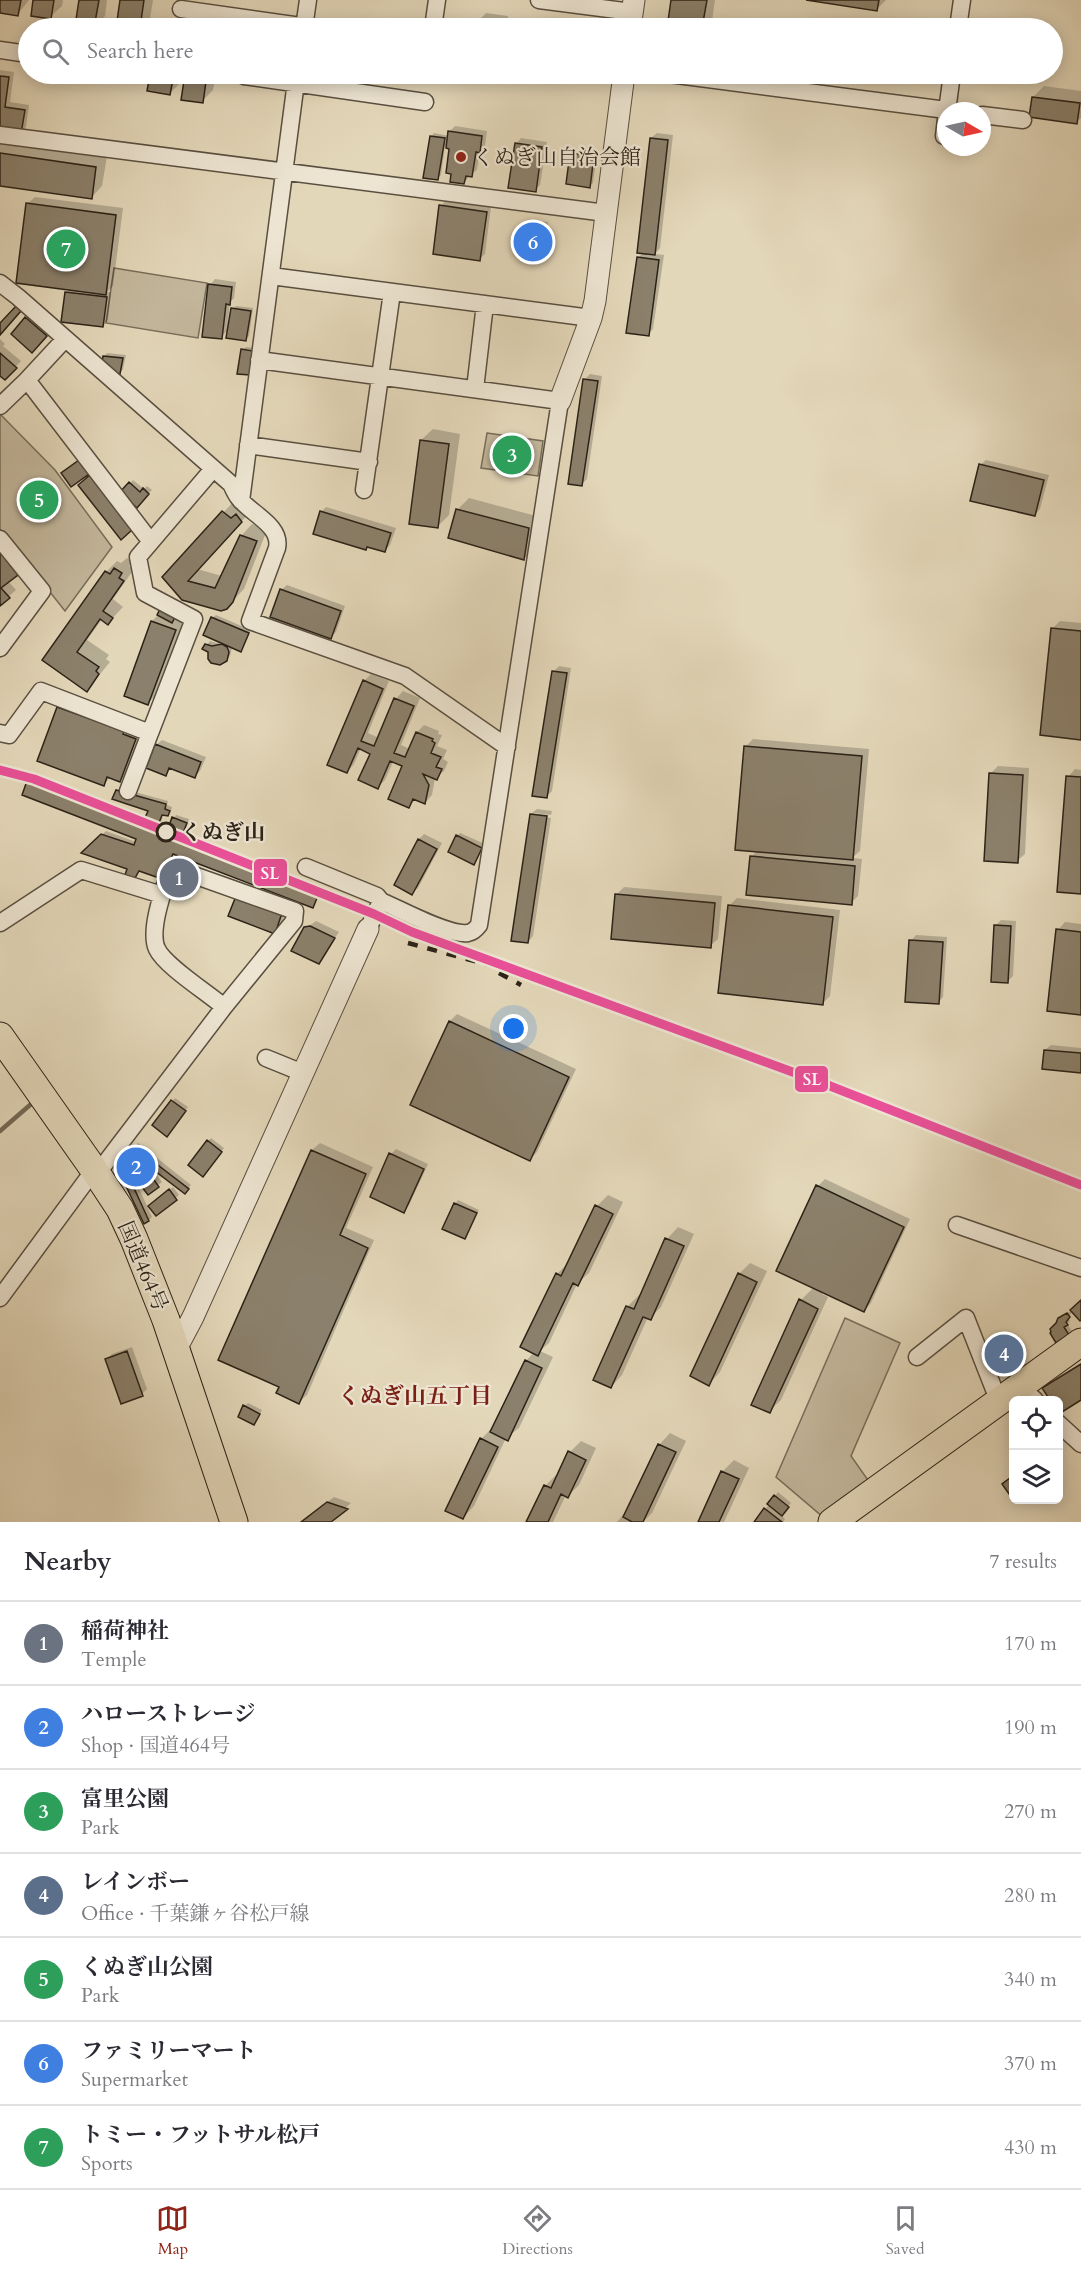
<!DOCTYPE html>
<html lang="en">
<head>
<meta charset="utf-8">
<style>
  :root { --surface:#fff; --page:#f2f2f3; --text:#2b2b33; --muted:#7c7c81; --line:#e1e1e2; --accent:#8f2418 }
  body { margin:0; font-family:Cardo,"Noto Serif JP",serif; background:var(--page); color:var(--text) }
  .controls { position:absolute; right:18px; bottom:18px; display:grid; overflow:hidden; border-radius:9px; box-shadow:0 3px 15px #0003 }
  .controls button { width:54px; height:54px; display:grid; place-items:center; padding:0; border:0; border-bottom:2px solid var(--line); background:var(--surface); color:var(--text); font:30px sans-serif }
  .compass { position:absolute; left:937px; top:102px; width:54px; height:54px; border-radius:50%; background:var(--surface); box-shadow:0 3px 15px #0003; rotate:99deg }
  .you { position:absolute; left:514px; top:1029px; width:21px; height:21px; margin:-15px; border:4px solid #fff; border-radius:50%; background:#1a73e8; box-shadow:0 0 0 9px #1a73e833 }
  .badge { display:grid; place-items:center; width:39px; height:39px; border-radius:50%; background:var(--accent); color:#fff; font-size:20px; font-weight:700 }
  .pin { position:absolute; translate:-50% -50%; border:3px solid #fff; box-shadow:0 2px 6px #0006 }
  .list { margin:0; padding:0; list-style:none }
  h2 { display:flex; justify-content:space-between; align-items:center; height:78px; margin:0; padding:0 24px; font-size:26px }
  h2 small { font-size:20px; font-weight:400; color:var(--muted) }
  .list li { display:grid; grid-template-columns:39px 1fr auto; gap:18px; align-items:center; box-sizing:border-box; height:84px; padding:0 24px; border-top:2px solid var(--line) }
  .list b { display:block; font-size:22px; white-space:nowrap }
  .list p { margin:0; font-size:20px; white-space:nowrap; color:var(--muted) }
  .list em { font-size:20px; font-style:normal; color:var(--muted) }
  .icon { flex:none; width:33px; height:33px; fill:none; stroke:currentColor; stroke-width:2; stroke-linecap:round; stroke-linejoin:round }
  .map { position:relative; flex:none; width:1081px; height:1522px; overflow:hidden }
  .search { position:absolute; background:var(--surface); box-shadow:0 3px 15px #0003; left:18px; right:18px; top:18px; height:66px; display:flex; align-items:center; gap:15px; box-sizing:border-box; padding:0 21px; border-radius:33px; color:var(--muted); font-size:22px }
  .sheet { height:666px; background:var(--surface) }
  nav { display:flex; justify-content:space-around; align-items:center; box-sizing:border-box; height:84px; border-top:2px solid var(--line); background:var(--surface); font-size:16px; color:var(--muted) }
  nav a { display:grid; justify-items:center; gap:3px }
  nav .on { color:var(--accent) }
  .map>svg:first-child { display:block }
</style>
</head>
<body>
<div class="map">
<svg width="1081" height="1522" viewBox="0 0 1081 1522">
  <rect width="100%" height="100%" fill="#e3d7b9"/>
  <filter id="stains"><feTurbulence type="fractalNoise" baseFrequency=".00333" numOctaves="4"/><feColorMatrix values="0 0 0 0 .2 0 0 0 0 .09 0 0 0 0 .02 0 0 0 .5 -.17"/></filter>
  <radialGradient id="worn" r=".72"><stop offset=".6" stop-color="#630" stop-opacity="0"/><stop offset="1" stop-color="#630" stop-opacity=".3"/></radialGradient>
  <path fill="#c4b89d" stroke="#786d5a" stroke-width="1.5" d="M585,74H610L609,82L584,79Z
    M114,268L207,283L198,338L106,323Z
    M0,414L55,470L112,547L65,611L0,529Z
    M487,433L543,441L538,476L481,468Z
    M845,1318L900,1343L851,1456L870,1483L823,1517L776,1477Z"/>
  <path fill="#0003" d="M0,0H29L18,14L0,12Z
    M34,0H63L62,6L50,17Z
    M80,0H107L105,16L94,27Z
    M121,0H153L149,25L146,28H117Z
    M672,0H715L711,28H668Z
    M809,0H886L877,9Z
    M486,13L508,16L507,26L522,28H474L475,24Z
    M0,70L14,72L10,102L29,105L26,127L21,132L0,130Z
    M151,74H182L181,82L170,93L149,90Z
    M187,74H216L213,90L202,101L183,98Z
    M1044,86L1081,91V118L1076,122L1033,97Z
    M455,126L487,131L485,146L480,150L477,170L470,175L464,183L451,147L445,146L441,175L438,178L431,137L434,133L449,136L450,131Z
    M657,133L673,135L660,248L655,254L664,255L653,329L648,334L639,257L644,252L651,138Z
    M521,138L547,142L540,185L535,190L516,144Z
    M0,141L107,156L102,186L91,198L0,185Z
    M575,150L597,154L593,183L589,186L572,154Z
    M35,197L123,208L113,286L107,292H111L108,320L103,326L66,293L71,288L27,204Z
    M446,200L491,207L485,254L479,259L441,206Z
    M530,220L548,222L543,257L540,260L527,223Z
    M215,279L236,282L234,298L230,302L228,321L230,322L232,309L236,306L253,308L249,336L246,339L229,329L221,337L210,285Z
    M30,315L49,332L32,351L13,334Z
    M0,339L5,344L3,346L21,361L5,378L0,374Z
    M246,347L256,348L253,370L242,350Z
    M107,353L126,355L123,369L120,373L104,357Z
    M590,374L602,376L587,479L582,484L584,380Z
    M433,429L460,434L449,515L438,526L421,440Z
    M986,460L1049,475L1040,509L1035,515L980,465Z
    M133,480L144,489L147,486L152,490L137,505L122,492Z
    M469,498L540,517L535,547L524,559L450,537L458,509Z
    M235,500L252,510L197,569L222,576L241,536L252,524L267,530L244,589L226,608L164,577Z
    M326,507L396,528L390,545L385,551L321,512Z
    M0,537L17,573L8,581L16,590L0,604Z
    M127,558L132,561L129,566L134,569L113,599L123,607L108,623L102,619L87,640L109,655L106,659L110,662L87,690L44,660L106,572L117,561L121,563Z
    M287,585L345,606L336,632L330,638L281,590Z
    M158,615L186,618L159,692L148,703L152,621Z
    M216,615L251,630L241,650L230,645L232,648L230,656L226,660L207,645L210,641L216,643L223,642L212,618Z
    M1060,621L1081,623V738L1053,628Z
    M559,666L571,668L552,791L546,797L553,672Z
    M371,674L389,681L368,733L379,738L396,699L403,691L420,698L401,745L410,749L417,732L424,725L439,731L438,734L442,735L437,746L447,750L443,759L448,762L444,771L435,778L432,795L425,803L416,799L409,806L404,765L394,760L385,780L378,787L372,753L361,748L354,764L347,772L364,681Z
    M66,700L143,731L127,773L120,781L111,777L104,784L39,760L58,707Z
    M753,739L869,749L860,851L852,858L862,859L858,896L851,903L751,857L758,850L745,747Z
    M162,740L206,757L200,771L195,776L172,767L166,774L156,745Z
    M998,766L1029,768L1025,854L1017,861L990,774Z
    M1075,769L1081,770V892L1068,777Z
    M32,776L146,819L150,810L117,791L120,788L168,801L167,805L172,807L171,811L168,814L164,813L160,825L169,829L176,815L189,819L184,835L321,889L312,906L174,852L165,874L140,870L135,876L129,868L84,852L106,831L136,842L138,838L29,779Z
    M537,809L552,811L551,815L534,813V816L551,818L533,936L528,942L531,814Z
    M460,833L485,844L474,863L457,836Z
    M424,834L442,843L418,888L412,893L396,884L419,839Z
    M624,887L722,896L718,939L710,946L616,895Z
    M737,898L840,910L830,996L823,1003L729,906Z
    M287,908L280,927L274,932L230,915Z
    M1001,920L1016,921L1013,976L1008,981L995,926Z
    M316,921L339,932L318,962L306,928Z
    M1065,922L1081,924V1013L1058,930Z
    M916,935L947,937L943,997L938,1003L911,941Z
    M457,1014L576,1069L537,1152L530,1159L412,1104L450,1021Z
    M1051,1045L1081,1048V1072L1045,1050Z
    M175,1098L188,1107L170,1131L154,1125Z
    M211,1138L224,1148L206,1172L208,1141Z
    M138,1143L191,1185L185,1192L132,1150Z
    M320,1143L373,1167L346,1228L374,1240L307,1395L299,1402L280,1386L220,1359L312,1150Z
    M396,1149L428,1164L409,1205L403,1211L391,1154Z
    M127,1162L152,1217L149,1220L119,1167Z
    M148,1169L151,1174L154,1172L162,1182L148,1193L143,1172Z
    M825,1179L910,1219L871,1303L864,1311L823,1292L822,1294L828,1297L781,1400L769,1411L801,1300L814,1287L818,1186Z
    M173,1187L179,1195L157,1214L153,1202Z
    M608,1195L623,1202L589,1273L577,1284L549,1343L540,1351L553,1357L519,1428L506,1438L474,1506L463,1518L481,1439L492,1428L526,1361L534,1352L557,1274L569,1262L597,1206Z
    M458,1200L479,1210L465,1237L455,1204Z
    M678,1227L694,1234L661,1307L650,1318L648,1317L622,1375L611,1387L627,1307L639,1295L641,1296L667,1239Z
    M750,1263L767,1271L720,1372L709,1384L739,1274Z
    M1081,1301V1318L1073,1311L1068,1317L1070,1321L1067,1324L1072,1331L1057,1341L1063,1315L1072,1311Z
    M1009,1332L1025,1349L1022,1353L990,1348Z
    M132,1347L147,1389L142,1394L107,1359L112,1354Z
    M1081,1363V1398L1059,1412L1058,1400H1052L1044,1388Z
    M248,1403L262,1410L254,1424L245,1406Z
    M670,1433L686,1441L652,1513L643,1522H617L628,1509L659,1445Z
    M581,1441L596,1448L579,1485L568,1496L566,1495L553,1522H528L545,1486L556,1475L559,1476L570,1452Z
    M734,1460L749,1468L724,1522H699L722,1472Z
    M778,1492L791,1503L781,1515L785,1519L783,1522H756Z
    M334,1497L351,1503L329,1522H301Z"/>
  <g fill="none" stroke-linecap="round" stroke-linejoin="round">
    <path stroke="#746957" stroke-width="4.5" d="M0,1131L30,1105"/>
  </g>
  <path fill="#8b806b" stroke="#2b2217" stroke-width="1.5" d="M0,0H21L18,16L0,13Z
    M33,0H54L51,19L31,16Z
    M79,0H99L94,28L75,26Z
    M120,0H144L140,28H116Z
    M671,0H707L702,28H667Z
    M806,0H879L877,11Z
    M474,23L498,27L497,28H473Z
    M150,74H174L170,95L147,91Z
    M185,74H207L203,103L181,100Z
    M468,74H494L493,77Z
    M546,74H571L570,77Z
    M0,76L9,77L5,107L25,110L21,134L0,131Z
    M1032,97L1080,103L1077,124L1029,117Z
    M448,131L482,136L480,153L476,152L472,177L466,176L464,184L450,182L451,174L446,173L449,149L446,148Z
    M430,136L445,138L438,180L423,178Z
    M650,138L668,140L655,255L637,253Z
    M515,143L542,147L536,192L508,188Z
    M0,153L96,167L92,199L0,186Z
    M570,153L594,156L590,188L566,184Z
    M26,203L116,215L106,295L16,283Z
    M439,205L487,212L480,261L433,254Z
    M525,223L545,225L541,262L520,259Z
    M637,257L659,260L649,336L626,333Z
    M208,284L232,287L230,305L226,304L222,339L202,337Z
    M65,292L107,297L103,327L61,322Z
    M16,306L21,311L0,335V323Z
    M231,308L251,311L246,341L226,338Z
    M25,317L47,336L32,353L11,334Z
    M241,349L253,351L250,375L237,374Z
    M0,353L17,368L5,380L0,376Z
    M103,356L123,358L120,374L114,373L102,363Z
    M583,379L598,381L582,486L568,484Z
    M420,440L449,444L438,528L409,524Z
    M79,460L89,474L71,487L61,473Z
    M979,464L1044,480L1035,516L970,501Z
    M90,475L132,530L121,540L78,485Z
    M129,482L140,492L143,488L149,494L137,508L120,492Z
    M456,509L529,528L524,560L448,538Z
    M222,511L231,518L236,514L242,522L188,581L215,588L240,535L257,541L233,602L227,609L221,611L182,600L162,577Z
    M320,511L391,533L385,552L367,547L366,550L313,534Z
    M0,552L18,575L1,588L10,598L0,606Z
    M114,568L122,573L119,578L124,581L103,611L113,618L108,625L100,619L77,652L99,667L96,671L99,674L87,692L42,660L105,571L110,574Z
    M280,589L341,611L331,639L270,617Z
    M160,609L175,617L172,623L157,615Z
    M211,617L249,633L241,652L203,635Z
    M151,621L176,630L148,705L124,696Z
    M1051,628L1081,631V740L1040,735Z
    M205,644L212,646L222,644L227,647L229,652L227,661L220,665L211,663L208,659V652L202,649Z
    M552,671L567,673L547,798L532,796Z
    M363,680L383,689L361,741L374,746L394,698L414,706L394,753L405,757L416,732L433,739L432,741L435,743L431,753L441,757L436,767L442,769L437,780L423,774L429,785L425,804L413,799L409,808L388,799L402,766L390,761L378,789L358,780L370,754L358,748L347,773L327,765Z
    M57,707L124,731L123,734L136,739L120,782L107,777L104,786L37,761Z
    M155,744L201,762L195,778L169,768L166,776L146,768Z
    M744,746L862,756L853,860L735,850Z
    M989,773L1023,775L1018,863L984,861Z
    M1066,776L1081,777V894L1057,892Z
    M28,778L143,822L148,811L112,799L116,790L166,804L165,809L170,811L168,816L162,815L157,828L167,832L172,817L187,823L181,838L319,893L313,908L173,854L162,879L139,871L135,878L125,875L127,869L81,853L101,834L134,845L136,839L22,795Z
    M530,814L547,816L528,943L511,941Z
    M456,835L482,848L474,865L448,852Z
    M418,839L437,849L412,895L394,885Z
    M750,856L855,866L852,905L746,895Z
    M615,894L715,903L711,948L611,939Z
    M236,896L282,913L275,934L228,916Z
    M728,905L833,917L823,1005L718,993Z
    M994,925L1011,926L1008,983L991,982Z
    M310,926L335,938L319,964L291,951L304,927Z
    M1056,929L1081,932V1015L1047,1011Z
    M909,940L943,942L939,1004L905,1002Z
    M449,1021L569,1077L530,1161L410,1105Z
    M1044,1050L1081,1053V1073L1042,1069Z
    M171,1100L186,1111L167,1137L152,1125Z
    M207,1140L222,1152L203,1177L188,1165Z
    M133,1146L189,1189L185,1194L129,1151Z
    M311,1150L366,1174L340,1235L368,1248L299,1404L276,1393L279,1387L218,1360Z
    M389,1153L424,1169L404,1213L370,1197Z
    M123,1164L149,1221L144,1224L117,1167Z
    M144,1171L147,1176L150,1174L159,1187L148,1195L139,1183L142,1181L138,1176Z
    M816,1185L904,1227L864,1312L776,1271Z
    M169,1189L177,1200L156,1216L148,1206Z
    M454,1203L477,1213L465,1239L442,1229Z
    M595,1205L613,1214L578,1286L573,1283L538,1356L520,1347L556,1273L561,1276Z
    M665,1238L684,1246L651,1320L643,1317L611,1388L593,1380L626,1306L634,1309Z
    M738,1273L757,1282L709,1386L690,1376Z
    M799,1299L818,1309L770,1413L751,1405Z
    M1081,1300V1320L1080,1321L1070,1310Z
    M1067,1313L1070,1317L1066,1322L1068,1325L1064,1327L1069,1335L1056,1343L1050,1333L1051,1332L1050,1329L1056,1323L1058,1318Z
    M1005,1335L1023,1354L1000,1371L998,1369L993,1373L985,1351Z
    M127,1351L143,1396L121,1404L105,1359Z
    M525,1360L542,1368L508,1441L490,1432Z
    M1081,1364V1400L1059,1414L1058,1400H1050L1042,1388Z
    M243,1405L260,1414L254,1425L238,1417Z
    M480,1438L498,1447L463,1519L445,1511Z
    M658,1444L676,1452L643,1522H632L623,1517Z
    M568,1451L586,1460L568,1498L561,1494L548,1522H526L544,1485L551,1488Z
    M721,1471L739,1479L719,1522H698Z
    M1014,1475V1500H1016L1014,1501L1002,1484Z
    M774,1495L789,1507L782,1516L767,1504Z
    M327,1502L348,1509L331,1522H301Z
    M764,1508L782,1522H754Z"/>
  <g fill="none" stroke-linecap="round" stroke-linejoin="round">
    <defs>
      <path id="minor" d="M539,0L632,12
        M181,9L315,28
        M304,28L308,0
        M433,28L437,0
        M958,28L962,0
        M0,50L28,54
        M669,74L954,111
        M244,76L425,102
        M947,111L952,74
        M982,115L1023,120
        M0,135L606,213
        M944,136L946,119
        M271,276L591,318
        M0,283L18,297L231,484C233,488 235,493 238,497C249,513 282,525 277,548L250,621L405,676L507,747
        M65,339L27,380L151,542
        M259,360L560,401L479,925C476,929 473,932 468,933C449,936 400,909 381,901L368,929
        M475,389L485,304
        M0,406L27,380
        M248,445L369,462
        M364,490L392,292
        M241,501L297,74
        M0,539L42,591L0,648
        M0,733L9,735L41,691L150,733L194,619L145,593L138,557L213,469
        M128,791L150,733
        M306,867L377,896L381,901
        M0,923L81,870L162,895
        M266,1058L303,1073
        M97,1174L224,1007L294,921L295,911L171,867C165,886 148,930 157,949C165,966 208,993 224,1007
        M957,1225L1081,1268
        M0,1298L94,1170
        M917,1357L966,1318L999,1402
        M1019,1386L1035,1400
        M1058,1423L1081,1444"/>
      <path id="tertiary" d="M630,28L634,0
        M560,401L591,318L595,301L624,74
        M176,1349L193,1317L368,929"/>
      <path id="primary" d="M832,1522L1081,1342"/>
      <path id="trunk" d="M0,1036L97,1174L120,1209L134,1239L166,1320L234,1522"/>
    </defs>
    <use href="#minor" stroke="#594f40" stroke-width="19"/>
    <use href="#tertiary" stroke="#594f40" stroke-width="23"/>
    <use href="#primary" stroke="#2b2217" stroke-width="29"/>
    <use href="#trunk" stroke="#2b2217" stroke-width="29"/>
    <use href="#minor" stroke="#ede5d2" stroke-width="16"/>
    <use href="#tertiary" stroke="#ede5d2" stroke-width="21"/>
    <use href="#primary" stroke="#e3d7b9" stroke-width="27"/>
    <use href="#trunk" stroke="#e3d7b9" stroke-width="27"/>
    <path stroke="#2b2217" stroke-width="4.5" stroke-dasharray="10 10" stroke-linecap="butt" d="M412,932L444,947
      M408,943L526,975
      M499,973L521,985"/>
    <defs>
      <path id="rail-1" d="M0,770L34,779L374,914L412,932L825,1084L1081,1185"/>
    </defs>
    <use href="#rail-1" stroke="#ede5d2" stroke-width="14"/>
    <use href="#rail-1" stroke="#e95098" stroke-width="9"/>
  </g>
  <circle fill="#8f2418" stroke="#ede5d2" stroke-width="2" cx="461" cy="157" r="6"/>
  <circle fill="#ede5d2" stroke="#2b2217" stroke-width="3" cx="166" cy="832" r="9"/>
  <g text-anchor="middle" stroke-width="4.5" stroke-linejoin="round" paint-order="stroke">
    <g font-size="21" fill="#2b2217" stroke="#ede5d2" text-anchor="start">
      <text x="473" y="164">くぬぎ山自治会館</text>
    </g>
    <g font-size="21" font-weight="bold" fill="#2b2217" stroke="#ede5d2" text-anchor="start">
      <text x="181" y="839">くぬぎ山</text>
    </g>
    <g font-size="21" fill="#2b2217" stroke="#ede5d2">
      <text transform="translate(143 1266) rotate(67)" y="7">国道464号</text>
    </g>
    <g font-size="22" font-weight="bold" fill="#7a1f14" stroke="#ede5d2">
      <text x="415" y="1403">くぬぎ山五丁目</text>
    </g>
  </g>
  <g stroke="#ede5d2" stroke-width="2">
    <rect x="253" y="858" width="35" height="29" rx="6" fill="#e95098"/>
    <rect x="794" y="1065" width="35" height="28" rx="6" fill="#e95098"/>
  </g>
  <g font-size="16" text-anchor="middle" font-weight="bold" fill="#fff">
    <text x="270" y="879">SL</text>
    <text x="812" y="1085">SL</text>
  </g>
  <rect width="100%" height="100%" filter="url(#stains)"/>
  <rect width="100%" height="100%" fill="url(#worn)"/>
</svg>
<div class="controls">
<button><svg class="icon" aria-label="locate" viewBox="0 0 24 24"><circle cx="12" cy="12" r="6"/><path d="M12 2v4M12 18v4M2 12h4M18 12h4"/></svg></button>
<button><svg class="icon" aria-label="layers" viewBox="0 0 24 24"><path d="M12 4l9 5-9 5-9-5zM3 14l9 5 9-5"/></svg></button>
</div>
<svg class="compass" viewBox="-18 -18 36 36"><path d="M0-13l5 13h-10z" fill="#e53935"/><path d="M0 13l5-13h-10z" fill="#7c7c81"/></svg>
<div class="you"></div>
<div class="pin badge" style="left:179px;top:878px;background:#6b7280">1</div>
<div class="pin badge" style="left:136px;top:1167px;background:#3f7fe0">2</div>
<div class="pin badge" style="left:512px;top:455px;background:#2e9e5b">3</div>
<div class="pin badge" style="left:1004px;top:1354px;background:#5c6f8a">4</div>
<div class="pin badge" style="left:39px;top:500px;background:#2e9e5b">5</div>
<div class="pin badge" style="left:533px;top:242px;background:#3f7fe0">6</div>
<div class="pin badge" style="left:66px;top:249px;background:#2e9e5b">7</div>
<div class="search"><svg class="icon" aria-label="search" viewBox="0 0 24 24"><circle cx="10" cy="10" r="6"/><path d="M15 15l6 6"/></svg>Search here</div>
</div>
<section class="sheet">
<h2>Nearby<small>7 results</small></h2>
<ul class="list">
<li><span class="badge" style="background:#6b7280">1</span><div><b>稲荷神社</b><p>Temple</p></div><em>170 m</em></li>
<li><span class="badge" style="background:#3f7fe0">2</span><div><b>ハローストレージ</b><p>Shop · 国道464号</p></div><em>190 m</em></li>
<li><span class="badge" style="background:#2e9e5b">3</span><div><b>富里公園</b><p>Park</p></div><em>270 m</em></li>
<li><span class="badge" style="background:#5c6f8a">4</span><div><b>レインボー</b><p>Office · 千葉鎌ヶ谷松戸線</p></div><em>280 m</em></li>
<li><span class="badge" style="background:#2e9e5b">5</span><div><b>くぬぎ山公園</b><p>Park</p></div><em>340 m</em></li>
<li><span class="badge" style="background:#3f7fe0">6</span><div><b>ファミリーマート</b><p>Supermarket</p></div><em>370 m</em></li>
<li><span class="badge" style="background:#2e9e5b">7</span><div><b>トミー・フットサル松戸</b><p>Sports</p></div><em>430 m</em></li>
</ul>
</section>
<nav>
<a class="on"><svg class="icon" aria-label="map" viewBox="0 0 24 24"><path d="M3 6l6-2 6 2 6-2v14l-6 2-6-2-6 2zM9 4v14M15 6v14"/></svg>Map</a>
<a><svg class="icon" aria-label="directions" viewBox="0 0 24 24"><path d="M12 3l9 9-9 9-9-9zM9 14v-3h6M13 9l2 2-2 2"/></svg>Directions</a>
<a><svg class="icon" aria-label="saved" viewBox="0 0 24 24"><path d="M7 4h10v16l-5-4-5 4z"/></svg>Saved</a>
</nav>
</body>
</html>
